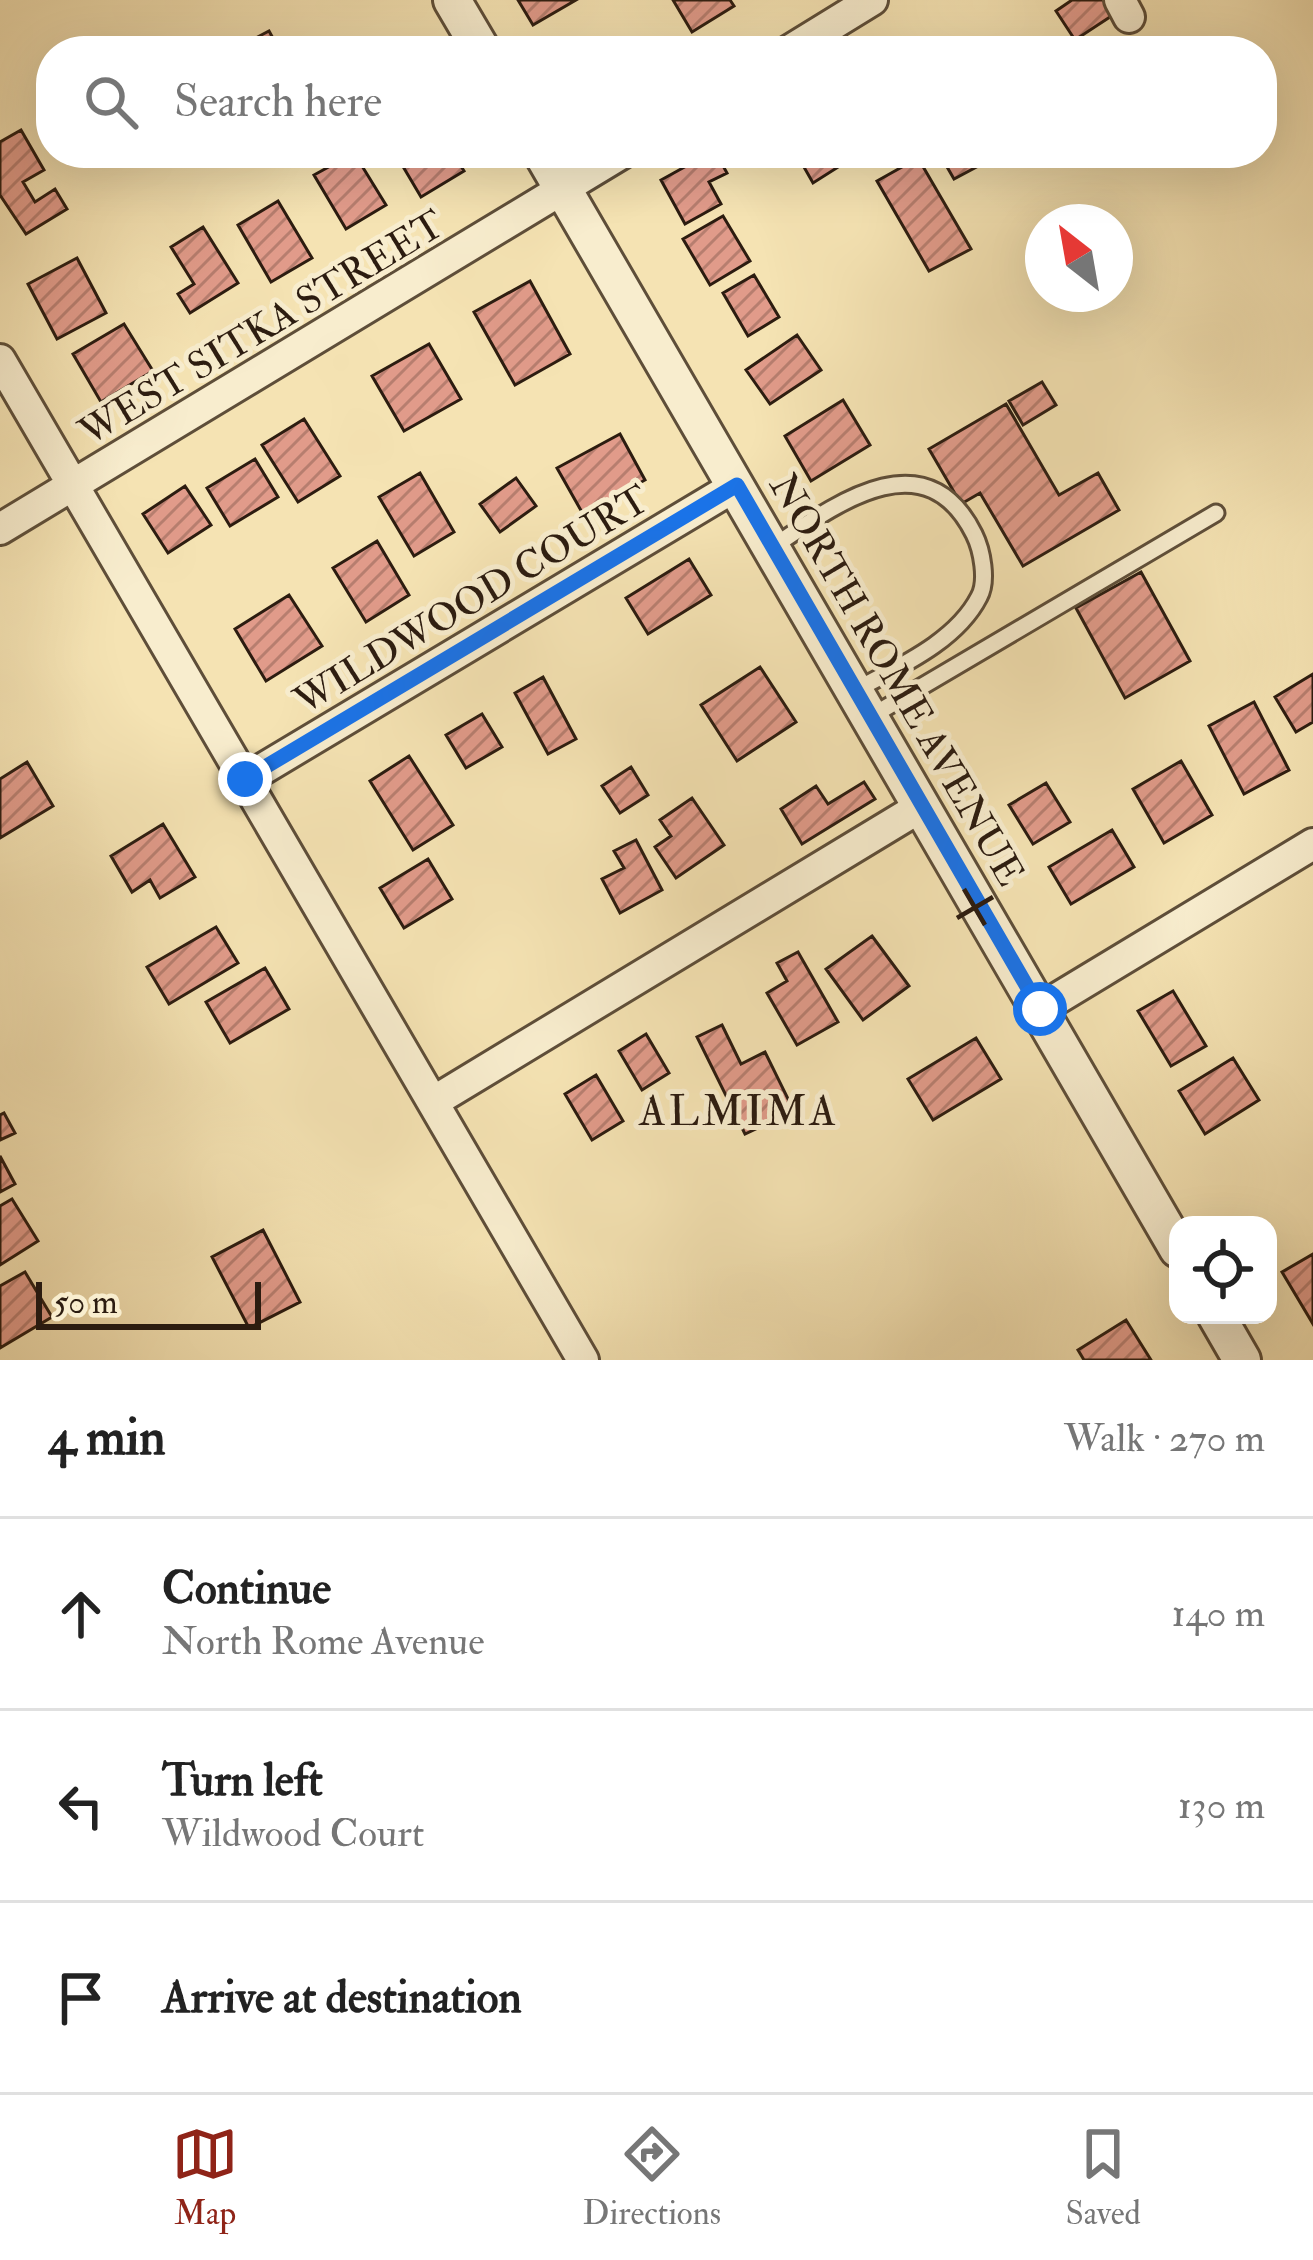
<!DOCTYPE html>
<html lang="en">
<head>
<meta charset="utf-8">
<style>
  :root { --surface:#fff; --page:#f6f6f6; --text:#222; --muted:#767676; --line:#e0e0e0; --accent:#8f2418 }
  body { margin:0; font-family:"IM FELL Double Pica",serif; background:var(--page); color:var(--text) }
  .controls { position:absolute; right:36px; bottom:36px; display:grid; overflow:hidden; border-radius:24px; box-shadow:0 12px 48px #0002 }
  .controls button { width:108px; height:108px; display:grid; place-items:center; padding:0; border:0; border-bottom:3px solid var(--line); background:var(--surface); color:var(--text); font:60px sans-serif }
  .compass { position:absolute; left:1025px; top:204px; width:108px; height:108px; border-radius:50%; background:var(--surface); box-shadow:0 12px 48px #0002; rotate:329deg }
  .scale { position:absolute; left:36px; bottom:30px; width:225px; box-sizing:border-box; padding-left:12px; border:6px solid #2c1c10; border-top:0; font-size:33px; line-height:42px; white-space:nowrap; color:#2c1c10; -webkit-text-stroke:9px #f8edce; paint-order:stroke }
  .stop { position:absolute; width:36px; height:36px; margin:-27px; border:9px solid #1a73e8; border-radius:50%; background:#fff }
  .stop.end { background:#1a73e8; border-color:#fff; box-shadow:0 3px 12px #0008 }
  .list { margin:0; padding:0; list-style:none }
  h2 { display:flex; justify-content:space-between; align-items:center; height:156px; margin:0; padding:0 48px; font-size:51px }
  h2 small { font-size:39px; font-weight:400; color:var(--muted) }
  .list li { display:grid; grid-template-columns:78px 1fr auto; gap:36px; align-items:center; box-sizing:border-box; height:192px; padding:0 48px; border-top:3px solid var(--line) }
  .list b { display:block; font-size:45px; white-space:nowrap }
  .list p { margin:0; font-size:39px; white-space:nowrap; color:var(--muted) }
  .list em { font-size:39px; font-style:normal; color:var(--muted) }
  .icon { flex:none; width:66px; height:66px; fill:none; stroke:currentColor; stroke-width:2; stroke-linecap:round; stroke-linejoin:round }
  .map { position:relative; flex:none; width:1313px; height:1360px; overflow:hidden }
  .search { position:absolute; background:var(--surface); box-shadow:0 12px 48px #0002; left:36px; right:36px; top:36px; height:132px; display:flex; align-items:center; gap:30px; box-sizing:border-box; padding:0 42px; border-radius:48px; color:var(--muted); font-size:45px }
  .sheet { height:732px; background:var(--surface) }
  nav { display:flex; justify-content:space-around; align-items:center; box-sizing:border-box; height:168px; border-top:3px solid var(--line); background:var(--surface); font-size:33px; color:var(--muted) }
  nav a { display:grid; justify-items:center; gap:6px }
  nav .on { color:var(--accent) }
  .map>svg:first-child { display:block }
</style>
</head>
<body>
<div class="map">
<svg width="1313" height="1360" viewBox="0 0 1313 1360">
  <defs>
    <pattern id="building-hatch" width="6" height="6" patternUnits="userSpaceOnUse" patternTransform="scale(3)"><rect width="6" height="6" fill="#e19b8a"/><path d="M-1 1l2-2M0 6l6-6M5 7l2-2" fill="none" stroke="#b77e6f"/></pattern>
  </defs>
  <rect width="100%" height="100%" fill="#f5e3b3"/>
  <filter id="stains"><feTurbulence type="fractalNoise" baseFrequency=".00167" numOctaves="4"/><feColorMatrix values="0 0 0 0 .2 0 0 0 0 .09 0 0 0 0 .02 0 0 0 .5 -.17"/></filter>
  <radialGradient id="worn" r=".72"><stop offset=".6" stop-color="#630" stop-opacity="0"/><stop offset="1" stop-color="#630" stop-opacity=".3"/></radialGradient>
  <path fill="url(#building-hatch)" stroke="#2c1c10" stroke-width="3" d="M518,0H576L533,25Z
    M673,0H730L734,6L692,32Z
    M1072,0H1108L1116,13L1075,40L1056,11Z
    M269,31L280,51H231Z
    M21,130L44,170L23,182L35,202L55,189L67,209L26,234L0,195V142Z
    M354,153L386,205L346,229L314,175Z
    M395,153H453L464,171L421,197Z
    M710,153H716L727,173L709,182L721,204L685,224L661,180Z
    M796,153H841L846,162L813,183Z
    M939,153H993L995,157L954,179Z
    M918,158L971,249L929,271L877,181Z
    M278,201L312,258L271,282L238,225Z
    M723,216L750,261L710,285L683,239Z
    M203,227L238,283L190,313L178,294L194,284L171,247Z
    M77,258L106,313L57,339L28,284Z
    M754,275L779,317L748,336L723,293Z
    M530,281L570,354L515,385L474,312Z
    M124,324L153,371L101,402L73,354Z
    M797,335L821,370L770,404L746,370Z
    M429,344L461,399L404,431L372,376Z
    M1042,382L1056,405L1023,425L1009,401Z
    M843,400L870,445L811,481L785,436Z
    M1006,404L1059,495L1098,473L1119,510L1023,566L980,493L961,504L929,449Z
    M304,419L340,476L298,502L262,445Z
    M620,434L645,480L583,514L557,468Z
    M255,459L278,497L230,526L207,488Z
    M420,473L454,532L414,556L379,497Z
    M516,478L536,506L500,532L480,504Z
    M185,486L211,525L168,553L143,514Z
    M377,541L409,595L366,622L333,568Z
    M689,559L711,595L648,634L626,598Z
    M1141,572L1190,661L1125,698L1076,608Z
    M289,595L322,646L266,681L235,629Z
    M760,667L796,722L737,761L701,705Z
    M1313,674V722L1296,732L1275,697Z
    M543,677L576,739L548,754L515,693Z
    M1254,702L1289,770L1244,794L1209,726Z
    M482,714L502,747L466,768L446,735Z
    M409,756L453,825L413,850L370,781Z
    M1181,761L1212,815L1164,843L1133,789Z
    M27,762L53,806L0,838V779Z
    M631,767L648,795L620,813L602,786Z
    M864,782L875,799L802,844L781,809L816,786L828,804Z
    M1046,783L1070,822L1033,844L1009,805Z
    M692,798L724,845L676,878L655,847L671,836L660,820Z
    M163,824L195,877L160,898L150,880L132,892L111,856Z
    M1112,830L1134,867L1071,904L1049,867Z
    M636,840L662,890L620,913L602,879L624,868L614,851Z
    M428,859L452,899L404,928L380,888Z
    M216,927L238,963L169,1004L147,967Z
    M872,936L909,986L863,1020L826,969Z
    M798,952L838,1022L797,1045L767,993L787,981L777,963Z
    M265,968L289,1009L230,1043L206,1002Z
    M1173,991L1206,1046L1171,1066L1138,1011Z
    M722,1025L741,1064L765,1052L794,1111L745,1134L697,1037Z
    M646,1034L669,1073L642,1090L619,1051Z
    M976,1038L1001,1079L933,1120L908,1079Z
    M1233,1058L1259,1100L1205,1134L1179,1091Z
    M596,1075L623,1121L592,1140L565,1094Z
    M4,1113L15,1133L0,1140V1115Z
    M0,1156L15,1184L0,1192Z
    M12,1199L38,1241L0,1265V1206Z
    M263,1230L300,1302L249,1328L212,1257Z
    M1313,1254V1324L1282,1272Z
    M25,1272L52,1317L0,1348V1286Z
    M1126,1320L1151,1360H1084L1078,1350Z"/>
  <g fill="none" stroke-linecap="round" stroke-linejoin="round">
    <defs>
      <path id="service" d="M773,547C833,506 925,436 974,534C982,550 988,581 979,597C956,642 898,667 856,690
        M870,717L1216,513"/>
      <path id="minor" d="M1120,0L1129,17
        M789,51L872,0
        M0,360L583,1360
        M0,529L622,153
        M246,779L737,485
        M1040,1009L1313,844
        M433,1102L922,806"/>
      <path id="tertiary" d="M452,0L482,51
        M542,153L1178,1249
        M1216,1315L1242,1360"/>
    </defs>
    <use href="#service" stroke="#5e4e39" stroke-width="21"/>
    <use href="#minor" stroke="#5e4e39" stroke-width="36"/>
    <use href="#tertiary" stroke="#5e4e39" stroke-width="42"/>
    <use href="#service" stroke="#f8edce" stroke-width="15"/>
    <use href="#minor" stroke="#f8edce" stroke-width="30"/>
    <use href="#tertiary" stroke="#f8edce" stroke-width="36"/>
  </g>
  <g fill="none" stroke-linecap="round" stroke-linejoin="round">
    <path stroke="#1a73e8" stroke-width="15" d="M245,779L737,485L1040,1009"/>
  </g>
  <path fill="none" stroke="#2c1c10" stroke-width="4.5" d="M964,889L985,925M957,918L993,897"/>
  <g text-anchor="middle" stroke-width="10" stroke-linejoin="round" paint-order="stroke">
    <g font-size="39" fill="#2c1c10" stroke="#f8edce">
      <text transform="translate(261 327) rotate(-31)" y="14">WEST SITKA STREET</text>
      <text transform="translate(471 599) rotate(-31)" y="14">WILDWOOD COURT</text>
      <text transform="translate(898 679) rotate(60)" y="14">NORTH ROME AVENUE</text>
    </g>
    <g font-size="42" letter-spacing="3" fill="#2c1c10" stroke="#f8edce">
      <text x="739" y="1125">ALMIMA</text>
    </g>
  </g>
  <rect width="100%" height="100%" filter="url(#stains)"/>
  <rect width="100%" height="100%" fill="url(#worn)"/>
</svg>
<div class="controls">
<button><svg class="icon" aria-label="locate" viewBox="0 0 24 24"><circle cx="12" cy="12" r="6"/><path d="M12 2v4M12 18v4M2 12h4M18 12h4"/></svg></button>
</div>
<svg class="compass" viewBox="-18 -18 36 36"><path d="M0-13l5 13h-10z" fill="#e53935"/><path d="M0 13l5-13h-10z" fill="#767676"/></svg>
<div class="scale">50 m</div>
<div class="stop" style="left:1040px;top:1009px"></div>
<div class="stop end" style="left:245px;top:779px"></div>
<div class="search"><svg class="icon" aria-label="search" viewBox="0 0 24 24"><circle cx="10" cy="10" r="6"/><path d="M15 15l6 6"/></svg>Search here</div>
</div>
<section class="sheet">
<h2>4 min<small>Walk · 270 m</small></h2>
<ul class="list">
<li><svg class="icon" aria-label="ahead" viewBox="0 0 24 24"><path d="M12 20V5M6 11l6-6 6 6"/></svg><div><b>Continue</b><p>North Rome Avenue</p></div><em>140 m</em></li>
<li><svg class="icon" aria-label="left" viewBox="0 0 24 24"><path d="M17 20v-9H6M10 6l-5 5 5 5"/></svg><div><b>Turn left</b><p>Wildwood Court</p></div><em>130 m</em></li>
<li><svg class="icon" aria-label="arrive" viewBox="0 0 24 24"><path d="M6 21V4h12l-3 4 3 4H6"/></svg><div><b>Arrive at destination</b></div></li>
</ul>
</section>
<nav>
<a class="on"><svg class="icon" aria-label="map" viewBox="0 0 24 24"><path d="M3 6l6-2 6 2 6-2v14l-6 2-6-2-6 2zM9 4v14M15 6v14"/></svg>Map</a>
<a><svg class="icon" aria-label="directions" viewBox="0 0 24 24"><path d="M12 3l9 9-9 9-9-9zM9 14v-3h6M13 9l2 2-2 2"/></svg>Directions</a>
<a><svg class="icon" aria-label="saved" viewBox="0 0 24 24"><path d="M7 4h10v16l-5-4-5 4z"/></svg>Saved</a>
</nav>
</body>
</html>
